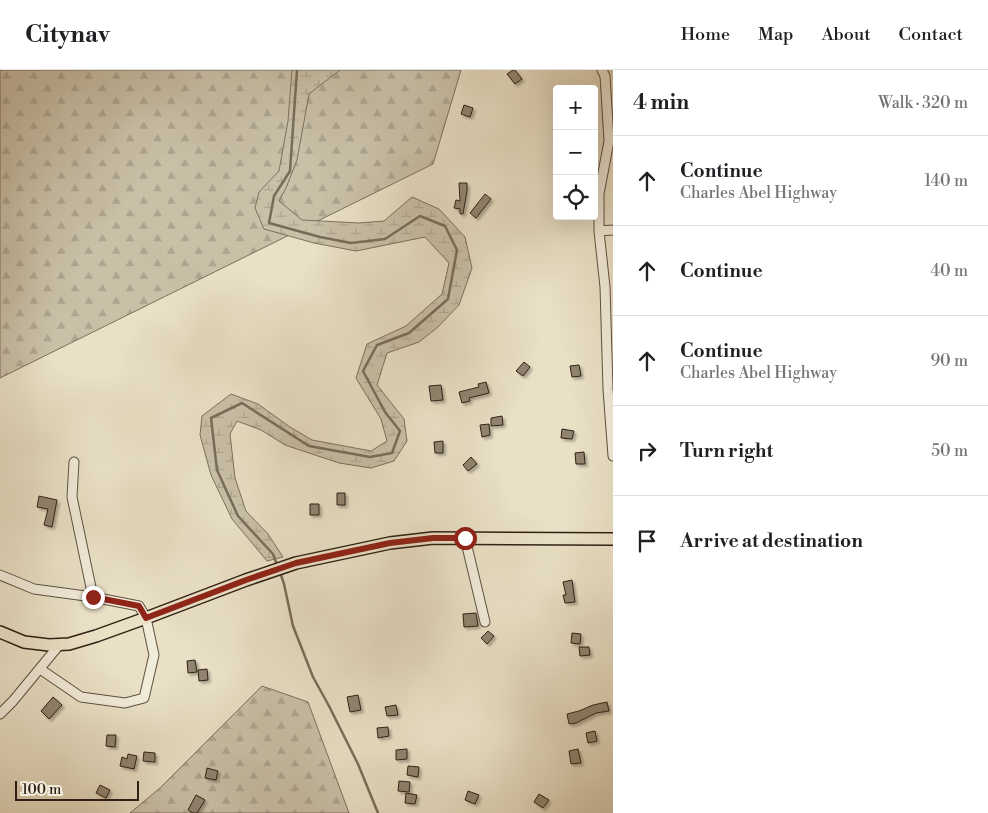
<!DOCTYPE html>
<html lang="en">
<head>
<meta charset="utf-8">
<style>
  :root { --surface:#fff; --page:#f6f6f6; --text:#202124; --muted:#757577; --line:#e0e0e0 }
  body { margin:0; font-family:"Libre Bodoni",serif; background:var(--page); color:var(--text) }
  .controls { position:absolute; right:15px; top:15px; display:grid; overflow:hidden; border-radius:5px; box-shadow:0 5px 20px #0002 }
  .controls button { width:45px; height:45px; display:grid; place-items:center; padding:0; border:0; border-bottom:1px solid var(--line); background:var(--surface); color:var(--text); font:25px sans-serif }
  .scale { position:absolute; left:15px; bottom:12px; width:124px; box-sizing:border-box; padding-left:5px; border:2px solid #2f2114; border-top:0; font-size:14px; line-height:18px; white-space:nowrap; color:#2f2114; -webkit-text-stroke:4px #f1ebda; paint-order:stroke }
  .stop { position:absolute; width:15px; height:15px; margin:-11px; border:4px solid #8f2418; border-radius:50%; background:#fff }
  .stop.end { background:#8f2418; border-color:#fff; box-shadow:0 1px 5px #0008 }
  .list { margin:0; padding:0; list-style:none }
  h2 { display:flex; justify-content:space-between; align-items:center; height:65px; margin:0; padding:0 20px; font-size:21px }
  h2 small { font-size:16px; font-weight:400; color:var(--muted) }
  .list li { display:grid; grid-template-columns:32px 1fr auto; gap:15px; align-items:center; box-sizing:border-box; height:90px; padding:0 20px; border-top:1px solid var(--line) }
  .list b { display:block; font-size:19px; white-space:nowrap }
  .list p { margin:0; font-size:16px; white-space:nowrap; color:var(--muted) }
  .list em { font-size:16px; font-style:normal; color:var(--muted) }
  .icon { flex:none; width:28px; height:28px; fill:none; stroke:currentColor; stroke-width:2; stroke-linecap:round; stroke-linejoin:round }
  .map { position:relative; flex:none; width:613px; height:743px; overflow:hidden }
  header { display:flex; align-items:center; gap:30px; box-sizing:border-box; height:70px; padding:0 25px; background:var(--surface); border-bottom:1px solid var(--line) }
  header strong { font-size:24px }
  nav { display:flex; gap:28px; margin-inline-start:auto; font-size:18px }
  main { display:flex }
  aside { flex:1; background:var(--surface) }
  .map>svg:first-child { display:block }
</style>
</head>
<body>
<header>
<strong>Citynav</strong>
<nav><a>Home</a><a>Map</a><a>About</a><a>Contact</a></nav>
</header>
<main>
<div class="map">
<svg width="613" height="743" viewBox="0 0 613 743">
  <defs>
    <pattern id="forest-firs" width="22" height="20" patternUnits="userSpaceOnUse" patternTransform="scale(1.25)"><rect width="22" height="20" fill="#c9c0a8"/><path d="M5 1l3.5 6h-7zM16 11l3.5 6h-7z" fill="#ada590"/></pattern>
    <pattern id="wetland-marsh" width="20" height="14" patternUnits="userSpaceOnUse" patternTransform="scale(1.25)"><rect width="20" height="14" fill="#c9c0a8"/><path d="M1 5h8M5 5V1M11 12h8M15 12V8" fill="none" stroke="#ada590"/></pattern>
    <filter id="shadow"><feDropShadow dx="2.5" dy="2.5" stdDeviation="1" flood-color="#0004"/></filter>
  </defs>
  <rect width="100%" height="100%" fill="#e9e0c6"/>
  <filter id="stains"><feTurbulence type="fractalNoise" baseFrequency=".004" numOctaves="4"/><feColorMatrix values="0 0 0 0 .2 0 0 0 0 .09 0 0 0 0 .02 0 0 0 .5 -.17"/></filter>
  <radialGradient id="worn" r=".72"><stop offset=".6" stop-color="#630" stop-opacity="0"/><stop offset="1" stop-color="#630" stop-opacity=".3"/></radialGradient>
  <path fill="url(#forest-firs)" stroke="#7c705e" d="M0,0H461L433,94L0,308Z
    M262,616L308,632L349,743H130L160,718Z"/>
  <path fill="url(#wetland-marsh)" stroke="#7c705e" d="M292,0H340L309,24L297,90L286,118L279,131L302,150L359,153L384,151L412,127L439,139L465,167L472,198L459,235L438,257L419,272L387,283L377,315L404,349L407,371L394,391L371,398L339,393L285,375L261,360L237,351L230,364L235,408L246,441L268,464L283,487L267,491L232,449L211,405L200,365L202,346L231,324L258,334L290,357L312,370L371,381L387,371L381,349L356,308L367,274L406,256L442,224L449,193L425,167L356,181L314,173L264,159L255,138L259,122L279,101L288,51Z"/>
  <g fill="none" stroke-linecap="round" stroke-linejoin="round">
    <path stroke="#796d5a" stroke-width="2.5" d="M277,495L273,484L238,446L217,400L211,348L242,333L309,376L370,387L392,383L400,361L385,342L363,301L377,275L409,263L448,229L457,180L445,156L420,146L385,169L351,173L320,167L269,153L274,126L290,101L297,0
      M280,502L284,514L293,556L313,607L329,636L358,694L378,743"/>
  </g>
  <path fill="#908471" stroke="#2f2114" filter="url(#shadow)" d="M513,0H515L522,9L515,14L507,4Z
    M464,35L473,38L470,47L461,44Z
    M459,113H467V121L463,144H460V139L454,138L456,130L460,131Z
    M485,124L491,129L476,148L470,143Z
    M524,292L530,297L523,306L516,301Z
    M579,295L581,306L572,307L570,296Z
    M486,312L489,323L469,328L470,331L462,333L459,322L479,317L478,314Z
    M441,315L443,330L431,331L429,316Z
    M502,346L503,355L491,356V348Z
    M489,354L490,365L482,367L480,355Z
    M562,359L574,361L572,369L561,368Z
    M443,371V383H435L434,372Z
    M584,382L585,394H576L575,383Z
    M471,387L477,394L468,401L463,395Z
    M337,423H345V435H337Z
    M39,426L57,430L52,457L44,455L48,439L37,437Z
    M310,434H319V445H310Z
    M572,510L575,532L565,533L563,525H566L563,512Z
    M476,543L478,556L464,557L463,544Z
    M488,561L494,566L487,574L481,568Z
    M572,563L581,564L580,574L571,573Z
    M579,577H589L590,585L580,586Z
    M195,590L197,602L188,603L187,591Z
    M207,599L208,610L199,611L198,600Z
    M358,625L361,640L350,642L347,627Z
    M53,627L62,635L49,649L41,641Z
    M607,632L609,641L596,643L576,653L569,654L567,644L579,641L593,635Z
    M396,635L398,645L387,646L385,637Z
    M388,657L389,666L378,668L377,658Z
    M595,661L597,671L588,673L586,663Z
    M107,665H116L115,677L106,676Z
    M407,679V689L396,690V680Z
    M578,679L581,693L571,694L569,681Z
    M144,682L155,683V692L143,691Z
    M128,684L137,686L134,699L120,696L122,687L127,689Z
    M408,696L419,697L418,707L407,705Z
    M207,698L218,701L216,710L205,708Z
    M399,711L410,712L409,722L398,721Z
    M100,715L110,720L106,728L96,723Z
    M468,721L479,725L475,734L465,730Z
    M406,723L417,725L415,734L405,733Z
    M539,724L549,730L543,738L534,732Z
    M196,725L205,730L197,743H193L188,740Z"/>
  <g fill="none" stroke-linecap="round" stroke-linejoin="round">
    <defs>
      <path id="minor" d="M602,0L605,6L609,71L599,124V161L605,217L608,319L613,386
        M599,161L613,160
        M465,468L485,552
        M0,505L34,519L93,527
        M40,599L81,627L125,633L144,628L154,585L146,548L139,536L93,527L72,427L74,392
        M0,644L13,631L60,574"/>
      <path id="major" d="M0,562L24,572L49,575L69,574L96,566L146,548L246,510L296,493L390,473L433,468L613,469"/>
    </defs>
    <use href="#minor" stroke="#5e5140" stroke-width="11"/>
    <use href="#major" stroke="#2f2114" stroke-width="14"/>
    <use href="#minor" stroke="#f1ebda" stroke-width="9"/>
    <use href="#major" stroke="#e9e0c6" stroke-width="11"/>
  </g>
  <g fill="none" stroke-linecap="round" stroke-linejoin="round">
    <path stroke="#8f2418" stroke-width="6" d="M93,527L139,536L146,548L246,510L296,493L390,473L433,468H465"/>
  </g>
  <rect width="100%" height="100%" filter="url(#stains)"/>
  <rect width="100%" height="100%" fill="url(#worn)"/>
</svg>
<div class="controls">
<button>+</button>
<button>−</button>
<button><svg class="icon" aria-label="locate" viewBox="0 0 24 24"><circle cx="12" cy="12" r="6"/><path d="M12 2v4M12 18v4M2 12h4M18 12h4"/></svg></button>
</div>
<div class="scale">100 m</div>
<div class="stop" style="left:465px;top:468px"></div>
<div class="stop end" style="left:93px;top:527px"></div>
</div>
<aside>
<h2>4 min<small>Walk · 320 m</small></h2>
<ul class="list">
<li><svg class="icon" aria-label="ahead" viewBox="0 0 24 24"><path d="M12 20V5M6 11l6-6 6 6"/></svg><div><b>Continue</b><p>Charles Abel Highway</p></div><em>140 m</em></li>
<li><svg class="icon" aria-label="ahead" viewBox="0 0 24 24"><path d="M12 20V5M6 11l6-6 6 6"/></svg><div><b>Continue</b></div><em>40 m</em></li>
<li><svg class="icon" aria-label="ahead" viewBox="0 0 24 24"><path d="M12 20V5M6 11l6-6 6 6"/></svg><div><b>Continue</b><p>Charles Abel Highway</p></div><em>90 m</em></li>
<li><svg class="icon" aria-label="right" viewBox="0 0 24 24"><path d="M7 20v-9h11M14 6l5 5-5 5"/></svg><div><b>Turn right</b></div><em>50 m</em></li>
<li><svg class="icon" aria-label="arrive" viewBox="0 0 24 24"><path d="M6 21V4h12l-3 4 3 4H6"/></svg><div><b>Arrive at destination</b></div></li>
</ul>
</aside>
</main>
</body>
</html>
